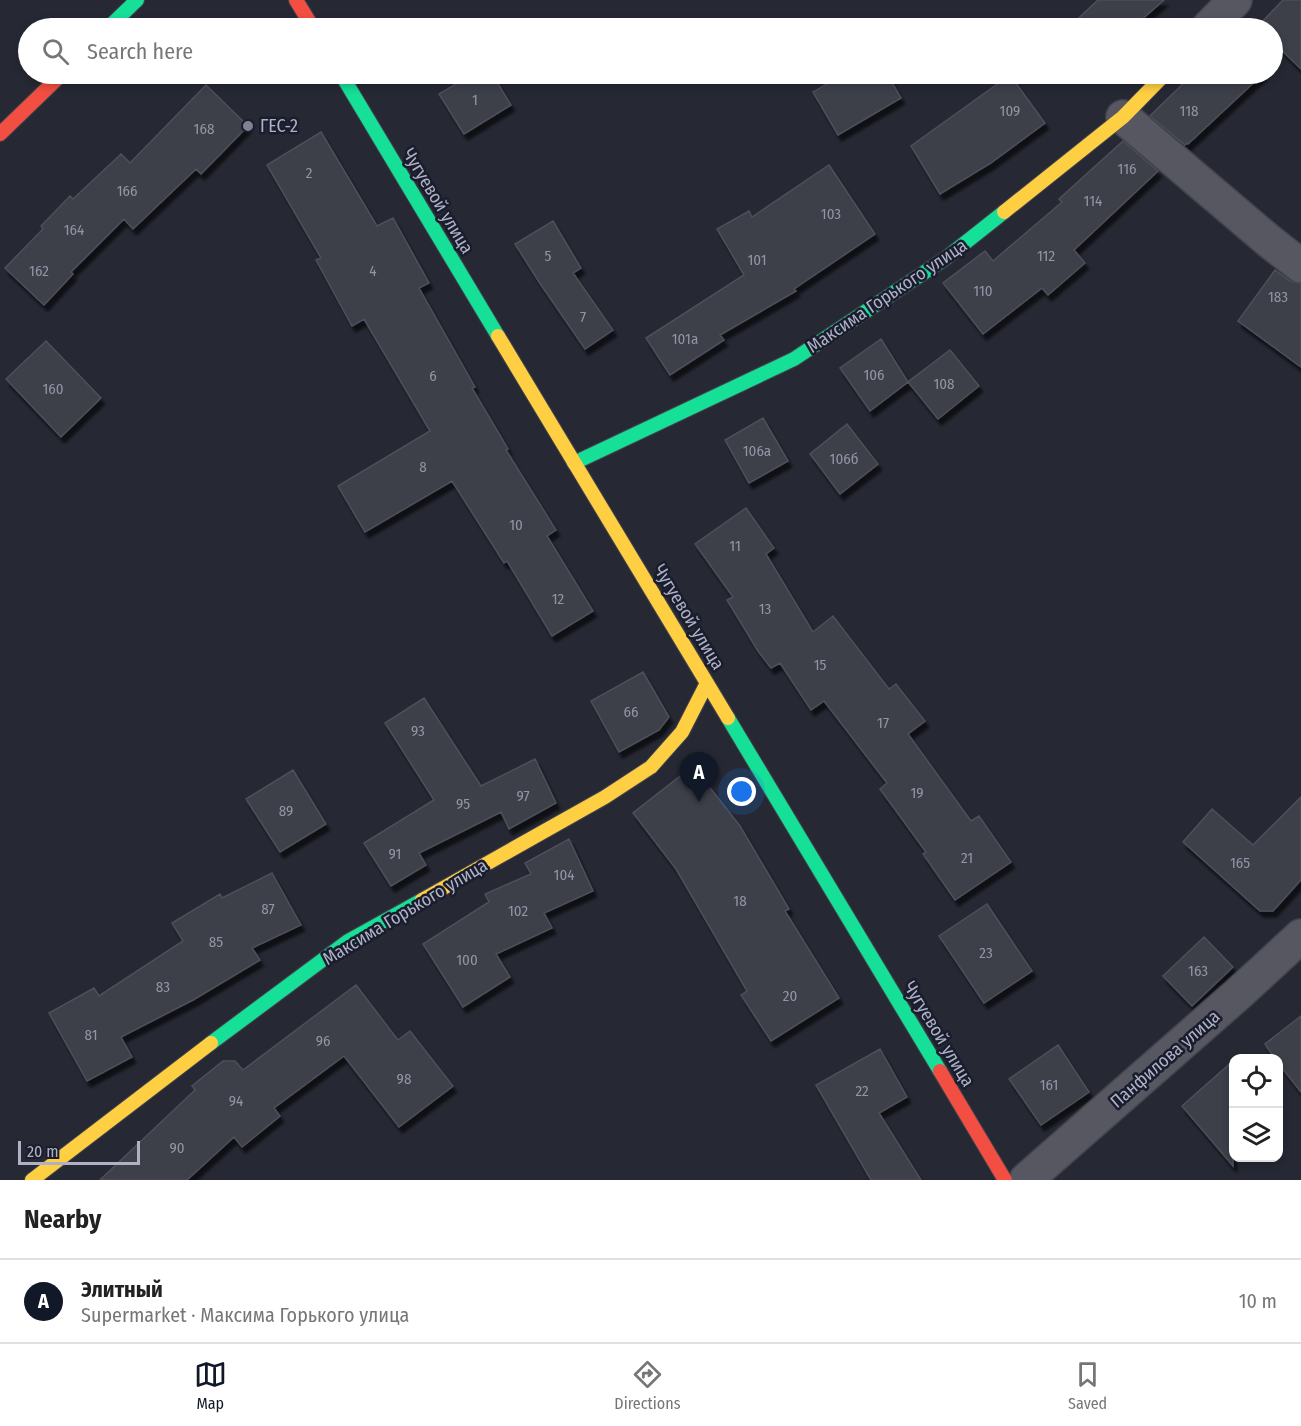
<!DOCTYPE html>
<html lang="en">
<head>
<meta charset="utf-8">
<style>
  :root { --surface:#fff; --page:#f6f6f6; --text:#222; --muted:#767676; --line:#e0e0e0; --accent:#111827 }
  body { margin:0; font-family:"Fira Sans Condensed",sans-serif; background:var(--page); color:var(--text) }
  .controls { position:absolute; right:18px; bottom:18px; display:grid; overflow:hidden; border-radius:12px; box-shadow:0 3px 9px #0003 }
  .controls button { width:54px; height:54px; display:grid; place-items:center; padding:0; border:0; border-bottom:2px solid var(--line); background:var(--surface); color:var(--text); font:30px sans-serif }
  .scale { position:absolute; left:18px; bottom:15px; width:122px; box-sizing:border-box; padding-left:6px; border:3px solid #afb2c5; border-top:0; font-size:16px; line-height:21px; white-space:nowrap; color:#afb2c5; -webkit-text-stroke:4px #1a1d2d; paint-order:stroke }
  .you { position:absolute; left:742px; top:792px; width:21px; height:21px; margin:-15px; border:4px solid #fff; border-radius:50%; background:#1a73e8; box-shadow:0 0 0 9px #1a73e833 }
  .badge { display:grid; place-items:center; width:39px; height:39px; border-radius:50%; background:var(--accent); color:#fff; font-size:20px; font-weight:700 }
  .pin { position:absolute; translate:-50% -50px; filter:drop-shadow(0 2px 3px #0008) }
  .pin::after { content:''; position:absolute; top:32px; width:21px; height:18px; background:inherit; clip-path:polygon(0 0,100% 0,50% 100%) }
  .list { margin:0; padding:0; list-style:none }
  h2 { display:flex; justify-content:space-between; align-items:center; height:78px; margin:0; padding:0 24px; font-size:26px }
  h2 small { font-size:20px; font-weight:400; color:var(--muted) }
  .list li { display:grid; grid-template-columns:39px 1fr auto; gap:18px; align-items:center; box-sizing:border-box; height:84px; padding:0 24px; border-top:2px solid var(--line) }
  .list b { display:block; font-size:22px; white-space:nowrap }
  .list p { margin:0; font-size:20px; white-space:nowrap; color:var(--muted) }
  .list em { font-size:20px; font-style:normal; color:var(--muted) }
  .icon { flex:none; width:33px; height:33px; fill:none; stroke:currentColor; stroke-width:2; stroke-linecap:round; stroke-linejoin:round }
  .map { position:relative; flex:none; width:1301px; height:1180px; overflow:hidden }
  .search { position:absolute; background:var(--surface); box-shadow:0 3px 9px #0003; left:18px; right:18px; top:18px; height:66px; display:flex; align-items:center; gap:15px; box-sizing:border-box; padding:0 21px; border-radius:33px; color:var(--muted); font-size:22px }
  .sheet { height:162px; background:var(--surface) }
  nav { display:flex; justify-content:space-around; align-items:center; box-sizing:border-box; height:84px; border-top:2px solid var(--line); background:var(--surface); font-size:16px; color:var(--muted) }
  nav a { display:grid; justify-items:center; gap:3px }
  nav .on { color:var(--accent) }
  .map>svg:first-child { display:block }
</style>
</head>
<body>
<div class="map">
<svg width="1301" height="1180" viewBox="0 0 1301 1180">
  <defs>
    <filter id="shadow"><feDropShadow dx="3.5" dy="6" stdDeviation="1.5" flood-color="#0009"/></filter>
  </defs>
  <rect width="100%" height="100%" fill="#262833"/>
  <path fill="#3d3f49" stroke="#4e4f5b" stroke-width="1.5" filter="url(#shadow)" d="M1098,0H1164L1132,28H1068Z
    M1283,0H1301V69L1272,41V28H1261L1258,26Z
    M473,74H492L511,105L464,134L439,94Z
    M845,74H887L901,98L838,135L813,92Z
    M1193,74H1263L1188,144L1187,143L1185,145L1150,116Z
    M1010,75L1045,123L991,163L940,194L911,146Z
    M206,85L248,126L201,174L196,169L133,229L124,219L71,272L73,274L44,305L5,268L43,229L41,226L70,196L73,199L121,154L130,163Z
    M321,132L377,226L393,218L429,283L419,288L475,387L472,388L508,449L506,450L556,530L547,536L593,611L552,636L507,561L504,563L452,481L365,532L338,486L430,431L364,319L352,326L316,260L321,258L267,165Z
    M1123,141L1158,171L1074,250L1085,263L1048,295L1042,288L983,334L943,283L985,251L993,261L1062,202L1059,199Z
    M829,165L875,234L794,289L796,291L720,335L724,340L670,375L646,338L744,275L717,229L749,211L752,217Z
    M553,221L581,268L573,273L613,330L585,349L539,282L515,244Z
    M1275,270L1290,281L1301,284V367L1238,321Z
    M881,339L908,382L870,411L840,368Z
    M46,341L101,398L61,437L6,379Z
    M950,350L979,386L938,419L908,382Z
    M763,418L788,461L749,483L725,440Z
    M847,424L878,464L840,494L810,454Z
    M746,508L774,548L766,554L813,632L833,616L889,689L896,684L925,721L908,734L971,821L979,816L1011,862L955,900L923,854L926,852L880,789L887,783L824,701L811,710L780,663L771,668L758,651L727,600L733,597L695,544Z
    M643,672L669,717L659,730L619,752L591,701Z
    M424,698L481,786L535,759L556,803L509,829L501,812L419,853L426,865L391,886L364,843L434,800L385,723Z
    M693,766L740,826L789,909L785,911L839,998L771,1041L741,995L747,991L676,869L633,813Z
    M293,770L326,824L280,852L246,799Z
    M1301,797V880L1273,911H1260L1183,842L1212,809L1253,845Z
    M569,839L593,891L544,913L552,928L496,954L510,977L463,1007L423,944L489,902L485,894L531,874L525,863Z
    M272,873L301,925L252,948L260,960L193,1000L121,1037L132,1057L87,1081L49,1013L94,988L99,996L183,941L172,923L220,894L222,898Z
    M987,904L1032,971L984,1003L939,936Z
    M1204,937L1233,967L1192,1006L1163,976Z
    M356,985L398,1040L410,1031L453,1086L399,1127L344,1056L274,1108L280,1116L242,1147L234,1137L187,1180H100L195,1090L192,1086L223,1061H235L243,1070Z
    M1301,1016V1092L1278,1063V1059H1275L1265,1044Z
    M1058,1045L1089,1092L1041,1125L1009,1079Z
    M880,1049L907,1097L879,1113L921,1180H871L816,1085Z
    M1233,1061V1166L1182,1106Z"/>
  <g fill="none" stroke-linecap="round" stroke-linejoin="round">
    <defs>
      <path id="street" d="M1208,28L1235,0
        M1123,117L1269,241L1301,266
        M1026,1180L1238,994L1301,936"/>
      <path id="fast" d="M108,28L137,0
        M341,74L498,336
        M574,463L794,359L946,258L1004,212
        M728,718L940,1071
        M211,1043L348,941L422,900"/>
      <path id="slow" d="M1004,212L1123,117L1165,74
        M498,336L728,718
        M422,900L605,797L651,767L682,732L707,683
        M32,1180L211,1043"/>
      <path id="jam" d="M296,0L313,28
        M0,134L62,74
        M940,1071L1005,1180"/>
    </defs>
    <use href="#street" stroke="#42444c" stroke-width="36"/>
    <use href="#fast" stroke="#42444c" stroke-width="16"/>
    <use href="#slow" stroke="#42444c" stroke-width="16"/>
    <use href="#jam" stroke="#42444c" stroke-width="16"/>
    <use href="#street" stroke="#565761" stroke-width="33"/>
    <use href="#fast" stroke="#16e098" stroke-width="14"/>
    <use href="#slow" stroke="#ffcf43" stroke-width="14"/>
    <use href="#jam" stroke="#f24e42" stroke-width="14"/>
  </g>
  <circle fill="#7f8292" stroke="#1a1d2d" stroke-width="2" cx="248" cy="126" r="6"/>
  <g text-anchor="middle" stroke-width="5" stroke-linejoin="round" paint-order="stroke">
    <g font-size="15" fill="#9295a6">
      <text x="475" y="105">1</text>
      <text x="1010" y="116">109</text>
      <text x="1189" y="116">118</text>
      <text x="204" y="134">168</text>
      <text x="1127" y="174">116</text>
      <text x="309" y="178">2</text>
      <text x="127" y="196">166</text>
      <text x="1093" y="206">114</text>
      <text x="831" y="219">103</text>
      <text x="74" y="235">164</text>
      <text x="548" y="261">5</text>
      <text x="1046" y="261">112</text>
      <text x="757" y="265">101</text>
      <text x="39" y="276">162</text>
      <text x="373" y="276">4</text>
      <text x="983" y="296">110</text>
      <text x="1278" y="302">183</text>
      <text x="583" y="322">7</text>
      <text x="685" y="344">101а</text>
      <text x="874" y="380">106</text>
      <text x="433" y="381">6</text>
      <text x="944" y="389">108</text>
      <text x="53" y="394">160</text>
      <text x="757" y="456">106а</text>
      <text x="844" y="464">106б</text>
      <text x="423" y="472">8</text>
      <text x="516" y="530">10</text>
      <text x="735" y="551">11</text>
      <text x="558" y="604">12</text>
      <text x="765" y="614">13</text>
      <text x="820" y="670">15</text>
      <text x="631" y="717">66</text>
      <text x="883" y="728">17</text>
      <text x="418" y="736">93</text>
      <text x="917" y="798">19</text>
      <text x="523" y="801">97</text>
      <text x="463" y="809">95</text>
      <text x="286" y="816">89</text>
      <text x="395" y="859">91</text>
      <text x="967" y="863">21</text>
      <text x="1240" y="868">165</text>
      <text x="564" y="880">104</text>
      <text x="740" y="906">18</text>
      <text x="268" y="914">87</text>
      <text x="518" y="916">102</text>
      <text x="216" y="947">85</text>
      <text x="986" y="958">23</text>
      <text x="467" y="965">100</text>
      <text x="1198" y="976">163</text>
      <text x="163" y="992">83</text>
      <text x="790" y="1001">20</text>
      <text x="91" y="1040">81</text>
      <text x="323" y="1046">96</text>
      <text x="404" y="1084">98</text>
      <text x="1049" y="1090">161</text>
      <text x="862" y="1096">22</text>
      <text x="236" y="1106">94</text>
      <text x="177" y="1153">90</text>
    </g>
    <g font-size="18" fill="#afb2c5" stroke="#1a1d2d" text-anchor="start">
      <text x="260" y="132">ГЕС-2</text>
    </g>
    <g font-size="18" fill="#afb2c5" stroke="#1a1d2d">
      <text transform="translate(438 201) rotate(59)" y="6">Чугуевой улица</text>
      <text transform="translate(887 296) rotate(-34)" y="6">Максима Горького улица</text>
      <text transform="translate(689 617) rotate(59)" y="6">Чугуевой улица</text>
      <text transform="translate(405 912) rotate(-31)" y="6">Максима Горького улица</text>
      <text transform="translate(939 1034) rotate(59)" y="6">Чугуевой улица</text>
      <text transform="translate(1165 1059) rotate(-41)" y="6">Панфилова улица</text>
    </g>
  </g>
</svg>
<div class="controls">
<button><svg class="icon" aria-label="locate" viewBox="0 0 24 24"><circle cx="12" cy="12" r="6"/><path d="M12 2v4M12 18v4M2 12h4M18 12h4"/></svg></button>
<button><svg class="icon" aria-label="layers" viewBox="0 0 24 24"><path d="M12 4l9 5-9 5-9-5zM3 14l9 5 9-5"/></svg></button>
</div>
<div class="scale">20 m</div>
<div class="you"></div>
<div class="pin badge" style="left:699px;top:802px">A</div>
<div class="search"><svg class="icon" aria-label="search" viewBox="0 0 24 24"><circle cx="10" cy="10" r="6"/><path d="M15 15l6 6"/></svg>Search here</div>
</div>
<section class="sheet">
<h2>Nearby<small></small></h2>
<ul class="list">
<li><span class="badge">A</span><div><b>Элитный</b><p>Supermarket · Максима Горького улица</p></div><em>10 m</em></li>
</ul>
</section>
<nav>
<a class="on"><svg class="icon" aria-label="map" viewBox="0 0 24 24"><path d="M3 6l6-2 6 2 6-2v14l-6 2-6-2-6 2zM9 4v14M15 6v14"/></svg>Map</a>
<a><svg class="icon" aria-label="directions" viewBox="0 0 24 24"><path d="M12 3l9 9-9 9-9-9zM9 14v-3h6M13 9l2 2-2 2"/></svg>Directions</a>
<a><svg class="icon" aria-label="saved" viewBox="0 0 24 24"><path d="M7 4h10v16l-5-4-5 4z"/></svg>Saved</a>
</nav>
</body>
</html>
